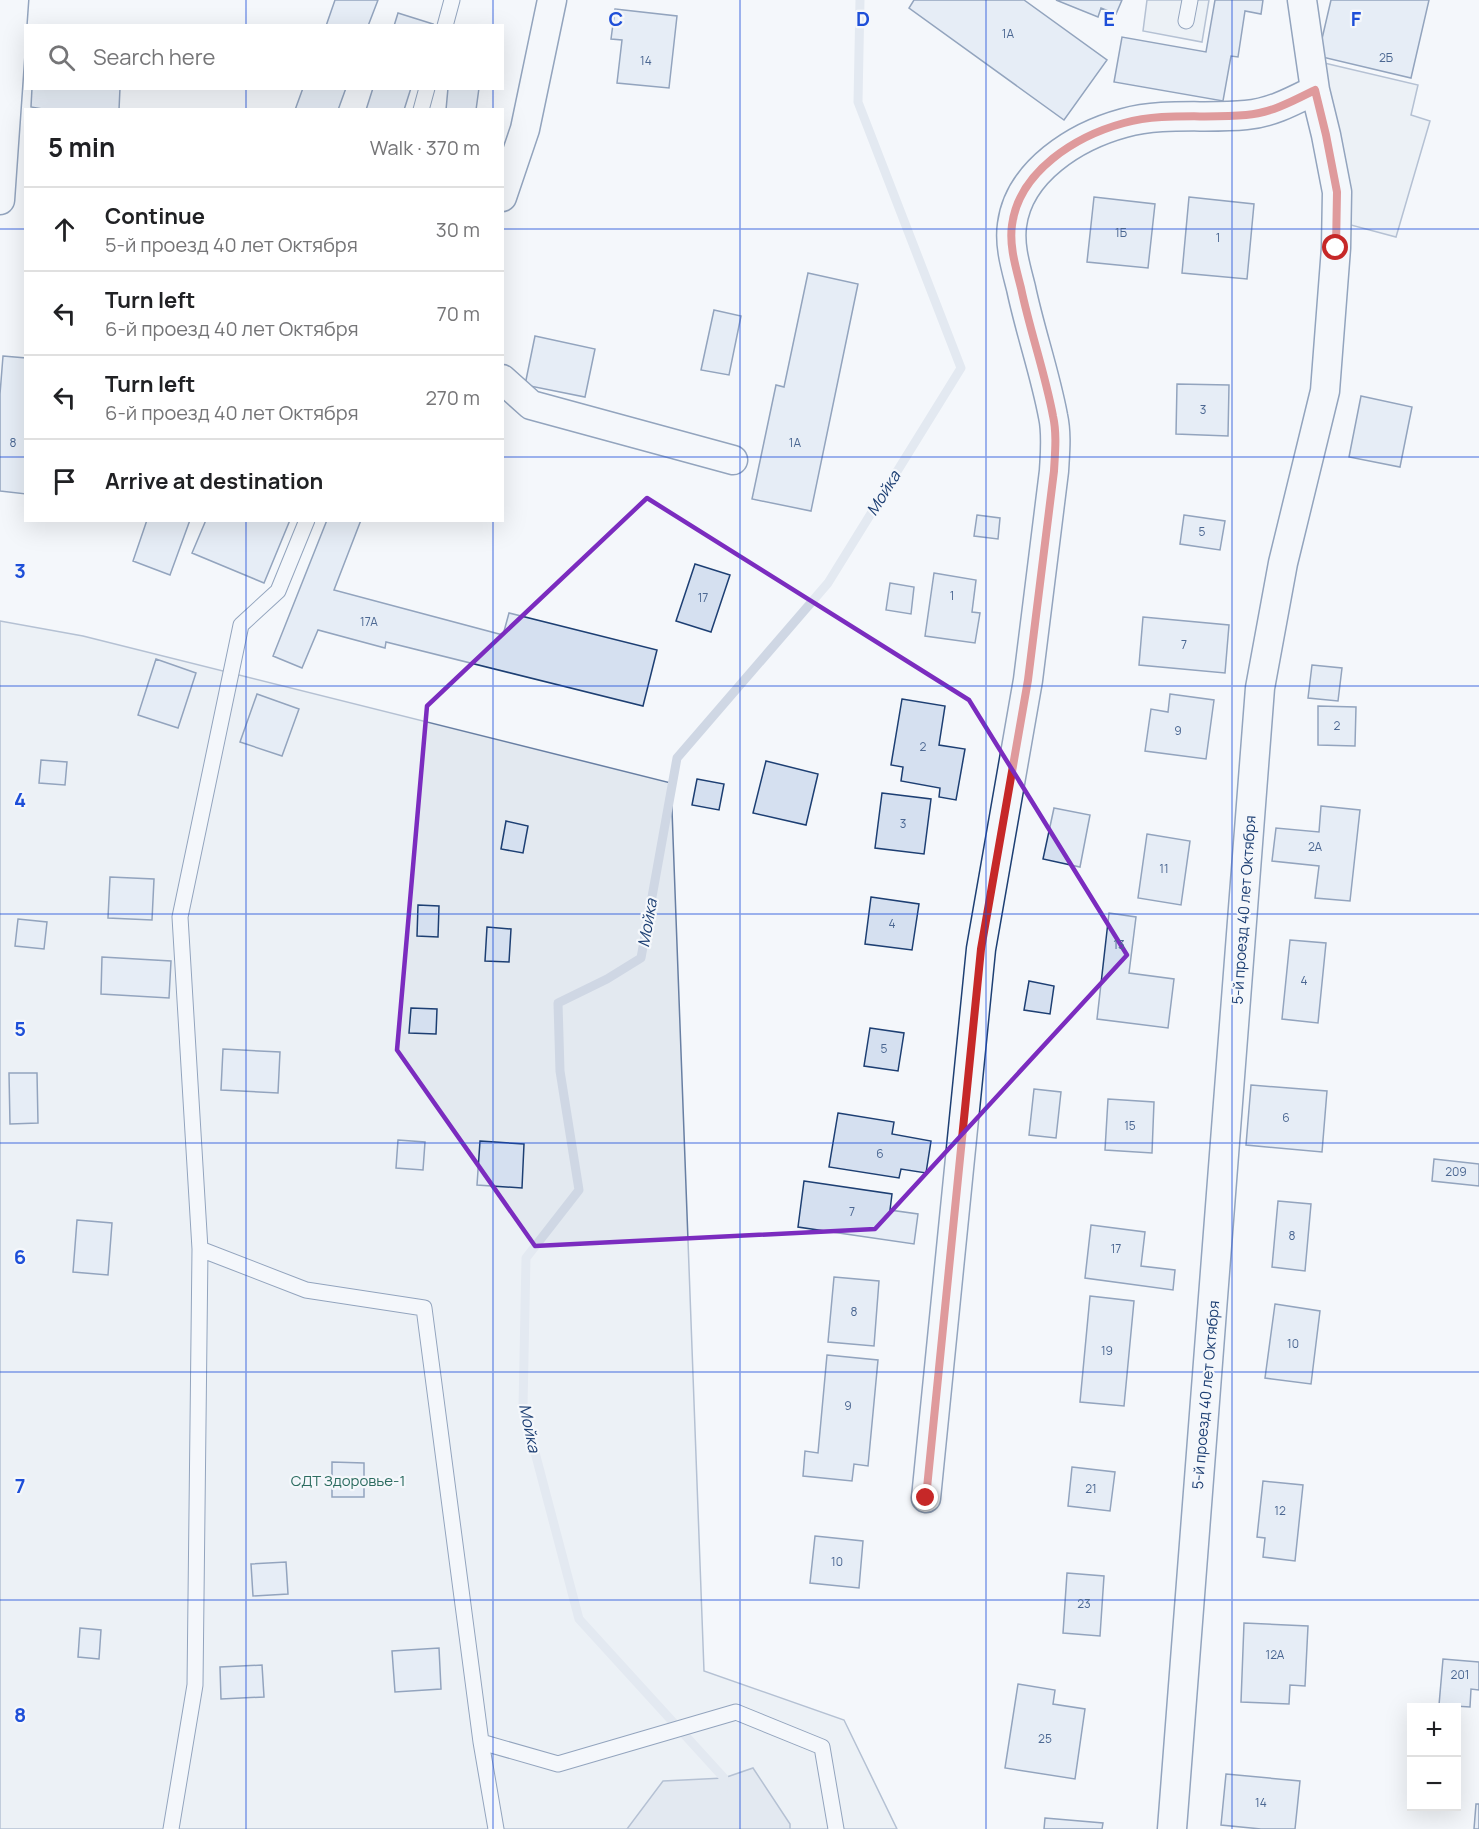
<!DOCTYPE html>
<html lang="en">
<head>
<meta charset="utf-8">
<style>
  :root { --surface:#fff; --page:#f6f6f6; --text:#202124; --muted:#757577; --line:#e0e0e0 }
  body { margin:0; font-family:Manrope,sans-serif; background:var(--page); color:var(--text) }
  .controls { position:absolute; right:18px; bottom:18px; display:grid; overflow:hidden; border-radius:0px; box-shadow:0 6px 24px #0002 }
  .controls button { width:54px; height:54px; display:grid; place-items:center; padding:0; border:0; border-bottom:2px solid var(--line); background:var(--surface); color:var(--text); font:30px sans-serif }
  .stop { position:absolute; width:18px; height:18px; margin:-14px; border:4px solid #c62828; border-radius:50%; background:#fff }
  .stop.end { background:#c62828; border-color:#fff; box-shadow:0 2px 6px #0008 }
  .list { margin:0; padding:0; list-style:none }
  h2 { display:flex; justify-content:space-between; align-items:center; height:78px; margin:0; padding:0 24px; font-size:26px }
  h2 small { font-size:20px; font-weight:400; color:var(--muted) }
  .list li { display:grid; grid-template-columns:39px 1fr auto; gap:18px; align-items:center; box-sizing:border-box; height:84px; padding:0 24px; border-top:2px solid var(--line) }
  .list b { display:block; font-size:22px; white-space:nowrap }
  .list p { margin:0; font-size:20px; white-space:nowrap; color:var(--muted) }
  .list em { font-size:20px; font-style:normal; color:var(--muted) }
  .icon { flex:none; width:33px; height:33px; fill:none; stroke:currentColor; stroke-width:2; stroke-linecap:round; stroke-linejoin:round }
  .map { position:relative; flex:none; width:1479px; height:1829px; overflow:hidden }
  .search { position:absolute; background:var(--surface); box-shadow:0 6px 24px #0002; left:24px; top:24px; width:480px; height:66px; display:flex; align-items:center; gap:15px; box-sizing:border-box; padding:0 21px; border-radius:0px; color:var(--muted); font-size:22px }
  .panel { position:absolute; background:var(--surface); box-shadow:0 6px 24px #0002; left:24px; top:108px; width:480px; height:414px; border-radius:0px }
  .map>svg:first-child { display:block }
</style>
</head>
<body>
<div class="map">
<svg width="1479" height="1829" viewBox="0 0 1479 1829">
  <rect width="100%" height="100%" fill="#f4f7fb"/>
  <path fill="#e3e9f0" stroke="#687fa3" stroke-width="1.5" d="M0,621L83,636L671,783L704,1671L844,1720L897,1829H0Z"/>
  <path fill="#e3e8f0" stroke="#687fa3" stroke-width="1.5" d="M1147,0H1209L1202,42L1143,31Z
    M1320,62L1418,85L1411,115L1430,121L1396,237L1347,224Z"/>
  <path fill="#cfd7e4" stroke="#687fa3" stroke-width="1.5" d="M753,1768L790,1824V1829H627L663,1781L724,1778Z"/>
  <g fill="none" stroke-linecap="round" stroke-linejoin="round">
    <path stroke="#cfd7e4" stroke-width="9" d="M723,1791L724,1778L579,1619L523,1407L526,1258L579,1190L560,1071L558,1003L607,979L641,958L677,758L828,583L961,368L858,102L860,0"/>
  </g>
  <path fill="#d5e0f0" stroke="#1d3f73" stroke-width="1.5" d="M335,0H378L368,26H326Z
    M914,0H1024L1107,60L1064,120L909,8Z
    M1056,0H1122L1116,14L1101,8L1098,17Z
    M1215,0H1263L1261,14L1245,11L1238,57L1231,56L1223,101L1114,82L1122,37L1206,52Z
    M1331,0H1429L1411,78L1318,56Z
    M615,9L677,16L669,88L617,83L622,40L611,39Z
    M398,13L433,24L432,26H394Z
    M32,88H120L119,110H48L31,107Z
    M303,88H346L338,110H295Z
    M373,88H411L404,110H366Z
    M479,88L476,110H446L448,88Z
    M1094,197L1155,204L1148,268L1087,262Z
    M1189,197L1254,204L1247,279L1182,273Z
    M808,273L858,284L811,511L752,499L776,385L784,387Z
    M714,310L741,316L729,375L701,370Z
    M535,336L595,349L585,397L525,385Z
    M3,356L26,358V494L0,491V394Z
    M1177,384L1229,385L1228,436L1176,434Z
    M1361,396L1412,407L1400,467L1349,457Z
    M977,515L1000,518L998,539L974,536Z
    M1184,515L1225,521L1220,550L1180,544Z
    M147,520H190L170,575L133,561Z
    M206,520H290L264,583L192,553Z
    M327,520H361L334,590L503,635L509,613L657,650L643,706L386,642L385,648L318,630L302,668L273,656Z
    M695,564L730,575L711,632L676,621Z
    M934,573L976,580L972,612L980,613L975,643L925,636Z
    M890,583L914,587L911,614L886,610Z
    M1143,617L1229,625L1225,673L1139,665Z
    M156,659L196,673L178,728L138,715Z
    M1312,665L1342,668L1338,701L1308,698Z
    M257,694L299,709L282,756L240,742Z
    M1170,694L1214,700L1206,759L1145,751L1151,709L1168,712Z
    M902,699L945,706L939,745L965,749L956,800L939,797L940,788L901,781L903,767L891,765Z
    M1318,706L1356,707L1355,746L1318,745Z
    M41,760L67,762L65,785L39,783Z
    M766,761L818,774L806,825L753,813Z
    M697,779L724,784L719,810L692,805Z
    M882,793L931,799L924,854L875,848Z
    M1321,806L1360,810L1350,901L1315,898L1319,866L1272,861L1276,828L1319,832Z
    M1054,808L1090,815L1080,867L1043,859Z
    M506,821L528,826L523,853L501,849Z
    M1147,834L1190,841L1181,905L1138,898Z
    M110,877L154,879L152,920L108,918Z
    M871,897L919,904L912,950L865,944Z
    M418,905L439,906L438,937L417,936Z
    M1109,913L1136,917L1129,973L1174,979L1168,1028L1097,1019Z
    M18,919L47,922L44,949L15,946Z
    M487,927L511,929L509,962L485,961Z
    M1290,940L1326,943L1318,1023L1282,1019Z
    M102,957L171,961L169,998L101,994Z
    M1029,981L1054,986L1050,1014L1024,1010Z
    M411,1008L437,1009L436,1034L409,1033Z
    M870,1028L904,1033L898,1071L864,1066Z
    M223,1049L280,1052L278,1093L221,1090Z
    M9,1073H37L38,1123L10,1124Z
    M1251,1085L1327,1091L1322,1152L1246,1145Z
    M1034,1089L1061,1092L1056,1138L1029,1135Z
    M1108,1099L1154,1102L1152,1153L1105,1150Z
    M838,1113L894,1122L892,1134L931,1141L926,1173L901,1169L899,1178L829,1167Z
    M398,1140L425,1142L423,1170L396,1168Z
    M480,1141L524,1144L522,1188L477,1185Z
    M1434,1159L1479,1164V1186L1432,1181Z
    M804,1181L892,1194L890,1210L918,1214L914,1244L798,1227Z
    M1278,1201L1311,1204L1305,1271L1272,1267Z
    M77,1220L112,1223L108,1275L73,1272Z
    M1091,1225L1145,1232L1141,1266L1175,1270L1173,1290L1085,1278Z
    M834,1277L879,1281L874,1346L828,1342Z
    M1090,1296L1134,1301L1124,1406L1080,1402Z
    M1275,1304L1320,1311L1311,1384L1265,1378Z
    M827,1355L878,1360L868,1466L854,1464L852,1481L803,1476L805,1451L818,1453Z
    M332,1462L364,1463V1497H332Z
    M1072,1467L1115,1472L1110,1511L1068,1506Z
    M1263,1481L1303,1485L1295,1561L1263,1557L1265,1538L1257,1537Z
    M815,1536L863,1541L859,1588L810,1583Z
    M286,1562L288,1594L253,1596L251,1564Z
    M1067,1573L1104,1576L1100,1636L1063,1633Z
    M1244,1623L1308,1626L1305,1686L1290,1685L1289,1704L1241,1702Z
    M80,1628L101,1630L99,1659L78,1657Z
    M439,1648L441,1689L395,1692L392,1651Z
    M1443,1659L1479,1662V1690L1471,1689L1470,1707L1439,1705Z
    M262,1665L264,1697L221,1699L220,1667Z
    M1018,1684L1055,1690L1053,1704L1085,1709L1075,1779L1005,1768Z
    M1226,1774L1300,1781L1295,1829H1261L1221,1825Z
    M1476,1804H1479V1829H1474Z
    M1045,1818L1103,1823L1102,1829H1044Z"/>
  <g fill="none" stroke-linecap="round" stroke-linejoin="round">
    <defs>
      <path id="lane" d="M1186,21L1190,0
        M445,26L452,0
        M421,110L427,88
        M200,1249L306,1290L424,1308L481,1742L496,1829
        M481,1742L558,1764L736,1712L822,1747L836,1829
        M171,1829L195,1685L200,1249L180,917L241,625L278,591L307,520"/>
      <path id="street" d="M502,197L525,129L552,0
        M0,200L14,0
        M502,379L531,405L733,460
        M926,1498L981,949L1028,680L1054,471C1055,453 1057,434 1053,416C1045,373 1030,331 1021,288C1016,268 1009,246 1012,225C1019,171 1076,136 1124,123C1164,112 1206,119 1246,115C1271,113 1293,101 1315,90
        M1172,1829L1260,688L1283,563L1325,391L1336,248L1337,192L1326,135L1315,90L1302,0"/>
    </defs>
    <use href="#lane" stroke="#1d3f73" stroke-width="17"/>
    <use href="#street" stroke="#1d3f73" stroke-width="31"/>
    <use href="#lane" stroke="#f4f7fb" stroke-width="15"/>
    <use href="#street" stroke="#f4f7fb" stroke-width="28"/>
  </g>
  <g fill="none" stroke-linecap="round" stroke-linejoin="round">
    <path stroke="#c62828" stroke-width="8" d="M926,1498L981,949L1028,680L1054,471C1055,453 1057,434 1053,416C1045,373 1030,331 1021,288C1016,268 1009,246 1012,225C1019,171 1076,136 1124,123C1164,112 1206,119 1246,115C1271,113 1293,101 1315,90L1326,135L1337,192L1336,248"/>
  </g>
  <path d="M0 0H1479V1829H0ZM647,498L969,700L1127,955L875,1229L535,1246L397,1050L427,706Z" fill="#f4f7fb" fill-opacity=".55" fill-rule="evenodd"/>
  <path fill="none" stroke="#7b2cbf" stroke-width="4.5" stroke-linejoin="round" d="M647,498L969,700L1127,955L875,1229L535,1246L397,1050L427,706Z"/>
  <path fill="none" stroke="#1d4ed8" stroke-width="1.5" stroke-opacity="0.55" d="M246,0V26M493,0V26M740,0V1829M986,0V1829M1232,0V1829M246,88V110M493,88V110M0,229H26M502,229H1479M0,457H26M502,457H1479M246,520V1829M493,520V1829M0,686H1479M0,914H1479M0,1143H1479M0,1372H1479M0,1600H1479"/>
  <g text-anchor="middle" stroke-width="4.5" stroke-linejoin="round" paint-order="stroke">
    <g font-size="12" fill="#4b6792">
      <text x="1008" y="38">1А</text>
      <text x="1386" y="62">2Б</text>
      <text x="646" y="65">14</text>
      <text x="1121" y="237">1Б</text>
      <text x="1218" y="242">1</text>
      <text x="1203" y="414">3</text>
      <text x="13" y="447">8</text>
      <text x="795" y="447">1А</text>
      <text x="1202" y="536">5</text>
      <text x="952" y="600">1</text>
      <text x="703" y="602">17</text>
      <text x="369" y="626">17А</text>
      <text x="1184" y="649">7</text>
      <text x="1337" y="730">2</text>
      <text x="1178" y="735">9</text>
      <text x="923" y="751">2</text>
      <text x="903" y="828">3</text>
      <text x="1315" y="851">2А</text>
      <text x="1164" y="873">11</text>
      <text x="892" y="928">4</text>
      <text x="1119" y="949">13</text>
      <text x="1304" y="985">4</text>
      <text x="884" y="1053">5</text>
      <text x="1286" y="1122">6</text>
      <text x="1130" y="1130">15</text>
      <text x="880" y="1158">6</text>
      <text x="1456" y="1176">209</text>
      <text x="852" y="1216">7</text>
      <text x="1292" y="1240">8</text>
      <text x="1116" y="1253">17</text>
      <text x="854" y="1316">8</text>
      <text x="1293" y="1348">10</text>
      <text x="1107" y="1355">19</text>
      <text x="848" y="1410">9</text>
      <text x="1091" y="1493">21</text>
      <text x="1280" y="1515">12</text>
      <text x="837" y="1566">10</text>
      <text x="1084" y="1608">23</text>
      <text x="1275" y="1659">12А</text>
      <text x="1460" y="1679">201</text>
      <text x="1045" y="1743">25</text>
      <text x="1261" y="1807">14</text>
    </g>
    <g font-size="15" fill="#1d3f73" stroke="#f4f7fb">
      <text transform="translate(1244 910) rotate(-86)" y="5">5-й проезд 40 лет Октября</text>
      <text transform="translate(1206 1395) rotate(-85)" y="5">5-й проезд 40 лет Октября</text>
    </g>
    <g font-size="15" fill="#2c6c60" stroke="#f4f7fb">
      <text x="348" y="1486">СДТ Здоровье-1</text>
    </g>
    <g font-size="16" font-style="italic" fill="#1d3f73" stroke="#f4f7fb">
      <text transform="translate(883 493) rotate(-58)" y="6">Мойка</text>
      <text transform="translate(647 923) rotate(-80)" y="6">Мойка</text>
      <text transform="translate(530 1428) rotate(78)" y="6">Мойка</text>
    </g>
  </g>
  <g font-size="20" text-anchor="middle" font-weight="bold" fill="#1d4ed8" stroke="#f4f7fb" stroke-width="4.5" stroke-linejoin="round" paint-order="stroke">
    <text x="616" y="26">C</text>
    <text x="863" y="26">D</text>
    <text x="1109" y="26">E</text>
    <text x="1356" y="26">F</text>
    <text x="20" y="578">3</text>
    <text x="20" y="807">4</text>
    <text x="20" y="1036">5</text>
    <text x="20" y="1264">6</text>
    <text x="20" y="1493">7</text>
    <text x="20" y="1722">8</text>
  </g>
</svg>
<div class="controls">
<button>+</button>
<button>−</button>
</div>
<div class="stop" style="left:1336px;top:248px"></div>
<div class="stop end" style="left:926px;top:1498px"></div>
<div class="search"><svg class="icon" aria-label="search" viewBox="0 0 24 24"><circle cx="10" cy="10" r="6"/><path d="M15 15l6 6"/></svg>Search here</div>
<section class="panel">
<h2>5 min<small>Walk · 370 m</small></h2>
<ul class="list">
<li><svg class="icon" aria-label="ahead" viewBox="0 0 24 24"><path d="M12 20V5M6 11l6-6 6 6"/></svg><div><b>Continue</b><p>5-й проезд 40 лет Октября</p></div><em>30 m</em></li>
<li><svg class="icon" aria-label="left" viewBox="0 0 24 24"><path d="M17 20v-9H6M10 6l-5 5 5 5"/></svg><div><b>Turn left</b><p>6-й проезд 40 лет Октября</p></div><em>70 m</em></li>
<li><svg class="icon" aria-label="left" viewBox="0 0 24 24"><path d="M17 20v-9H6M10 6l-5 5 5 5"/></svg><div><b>Turn left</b><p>6-й проезд 40 лет Октября</p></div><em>270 m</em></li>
<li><svg class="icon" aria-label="arrive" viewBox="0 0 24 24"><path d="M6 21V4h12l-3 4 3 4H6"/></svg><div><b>Arrive at destination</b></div></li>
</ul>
</section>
</div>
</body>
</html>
